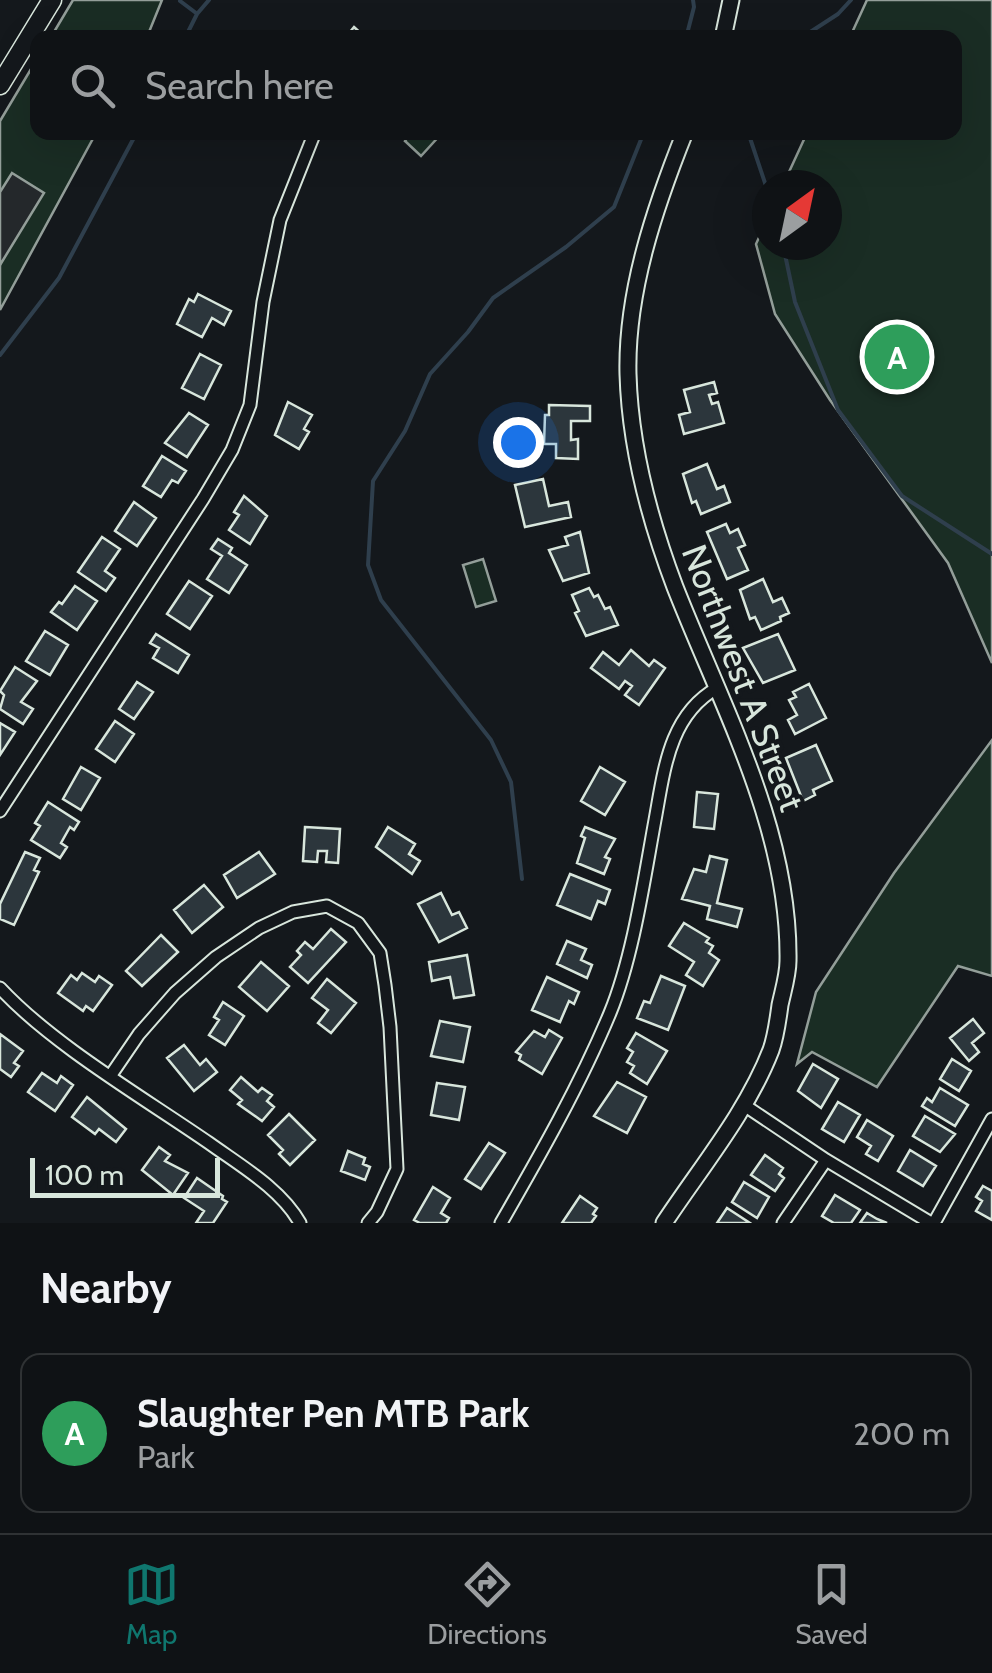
<!DOCTYPE html>
<html lang="en">
<head>
<meta charset="utf-8">
<style>
  :root { --surface:#0f1215; --page:#181b1e; --text:#f1f3f6; --muted:#9b9ea0; --line:#2f3234; --accent:#0f766e }
  body { margin:0; font-family:Cabin,sans-serif; background:var(--page); color:var(--text) }
  .compass { position:absolute; left:752px; top:170px; width:90px; height:90px; border-radius:50%; background:var(--surface); box-shadow:0 10px 40px #0002; rotate:33deg }
  .scale { position:absolute; left:30px; bottom:25px; width:190px; box-sizing:border-box; padding-left:10px; border:5px solid #d8e6dc; border-top:0; font-size:28px; line-height:35px; white-space:nowrap; color:#d8e6dc; -webkit-text-stroke:8px #14181c; paint-order:stroke }
  .you { position:absolute; left:518px; top:442px; width:35px; height:35px; margin:-25px; border:8px solid #fff; border-radius:50%; background:#1a73e8; box-shadow:0 0 0 15px #1a73e833 }
  .badge { display:grid; place-items:center; width:65px; height:65px; border-radius:50%; background:var(--accent); color:#fff; font-size:32px; font-weight:700 }
  .pin { position:absolute; translate:-50% -50%; border:5px solid #fff; box-shadow:0 2px 10px #0006 }
  .list { margin:0; padding:0; list-style:none }
  h2 { display:flex; justify-content:space-between; align-items:center; height:130px; margin:0; padding:0 40px; font-size:42px }
  h2 small { font-size:32px; font-weight:400; color:var(--muted) }
  .list li { display:grid; grid-template-columns:65px 1fr auto; gap:30px; align-items:center; box-sizing:border-box; height:160px; margin:0 20px 20px; padding:0 20px; border:2px solid var(--line); border-radius:20px }
  .list b { display:block; font-size:38px; white-space:nowrap }
  .list p { margin:0; font-size:32px; white-space:nowrap; color:var(--muted) }
  .list em { font-size:32px; font-style:normal; color:var(--muted) }
  .icon { flex:none; width:55px; height:55px; fill:none; stroke:currentColor; stroke-width:2; stroke-linecap:round; stroke-linejoin:round }
  .map { position:relative; flex:none; width:992px; height:1223px; overflow:hidden }
  .search { position:absolute; background:var(--surface); box-shadow:0 10px 40px #0002; left:30px; right:30px; top:30px; height:110px; display:flex; align-items:center; gap:25px; box-sizing:border-box; padding:0 35px; border-radius:20px; color:var(--muted); font-size:38px }
  .sheet { height:310px; background:var(--surface) }
  nav { display:flex; justify-content:space-around; align-items:center; box-sizing:border-box; height:140px; border-top:2px solid var(--line); background:var(--surface); font-size:28px; color:var(--muted) }
  nav a { display:grid; justify-items:center; gap:5px }
  nav .on { color:var(--accent) }
  .map>svg:first-child { display:block }
</style>
</head>
<body>
<div class="map">
<svg width="992" height="1223" viewBox="0 0 992 1223">
  <rect width="100%" height="100%" fill="#14181c"/>
  <path fill="#1a2d24" stroke="#939e99" stroke-width="2.5" d="M73,0H162L147,37H51Z
    M867,0H992V663L948,563L830,400L775,314L756,244L767,220V245H827V185H783L807,133L954,132V38L850,37Z
    M37,59L38,132L96,133L0,310V121Z
    M412,132H442V133L421,156L405,141Z
    M483,559L496,601L476,607L463,565Z
    M992,740V976L958,966L877,1087L812,1052L797,1064L816,992L894,873Z"/>
  <path fill="#24282b" stroke="#939e99" stroke-width="2.5" d="M12,173L44,193L0,265V192Z"/>
  <g fill="none" stroke-linecap="round" stroke-linejoin="round">
    <path stroke="#2f3f4d" stroke-width="4" d="M180,1L196,13
      M185,38L197,14L209,0
      M686,38L694,7L693,0
      M801,38L838,14L851,0
      M748,132L767,189
      M783,245L795,302L838,410L902,496L992,554
      M0,355L59,278L137,132
      M522,879L511,782L491,740L381,600L368,565L373,481L405,431L430,374L468,332L493,298L566,247L614,207L644,132"/>
  </g>
  <path fill="#2c363c" stroke="#d8e6dc" stroke-width="2.5" d="M354,27L366,38H345Z
    M198,294L231,311L224,325L212,318L202,337L177,324L189,299L194,302Z
    M200,354L221,365L204,399L182,388Z
    M714,382L717,393L709,395L712,404L718,402L724,423L684,434L679,415L690,412L684,390Z
    M288,402L312,415L304,429L309,432L299,449L275,435Z
    M549,405L590,406V421H571V440L578,439V459L556,458V444H544L545,415H549Z
    M189,413L208,425L187,457L165,443Z
    M162,456L186,471L178,483L172,480L161,497L143,486Z
    M707,464L717,489L724,486L730,502L701,514L696,501L692,503L683,474Z
    M543,479L549,506L568,502L571,517L525,527L515,485Z
    M244,496L267,516L250,544L229,530L239,515L234,512Z
    M134,502L156,518L137,546L115,531Z
    M726,524L730,533L738,529L745,545L738,548L748,570L727,579L707,532Z
    M580,532L589,573L563,581L549,550L568,545L565,537Z
    M102,537L120,549L105,571L115,578L106,591L78,572Z
    M218,539L232,548L229,553L247,565L229,593L207,579L222,556L211,549Z
    M763,579L773,602L782,598L789,613L780,617L781,621L761,630L755,617L750,619L740,590Z
    M189,581L212,596L190,629L167,614Z
    M75,586L97,601L77,630L51,612L59,602L62,604Z
    M589,588L594,597L598,595L605,609L610,607L618,625L586,636L575,613L579,611L572,595Z
    M45,631L68,645L50,675L26,661Z
    M156,634L189,655L178,673L153,658L159,648L150,643Z
    M778,634L795,670L763,683L743,648Z
    M631,650L649,666L654,660L665,668L639,705L625,695L632,686L625,681L619,689L591,668L603,652L619,665Z
    M15,667L37,681L21,702L33,709L23,724L0,709L4,695L0,691Z
    M137,682L153,692L134,719L119,709Z
    M809,684L826,718L795,734L788,720L797,715L789,700L796,697L793,692Z
    M115,721L134,734L115,762L96,749Z
    M0,723L15,732L0,755Z
    M816,745L832,781L813,790L815,795L803,801L786,758Z
    M81,767L100,778L81,810L63,799Z
    M600,767L625,782L605,815L581,801Z
    M697,792L718,794L714,829L694,827Z
    M48,802L79,822L74,830L70,827L61,843L67,847L60,858L31,840L40,826L35,823Z
    M305,827L340,829L338,863L326,862L327,851H318L317,862L303,861Z
    M388,827L415,844L409,854L420,861L412,874L376,847Z
    M585,827L615,839L605,857L610,859L604,874L577,863L585,838L581,836Z
    M25,852L40,858L34,870L39,872L14,925L0,919V904Z
    M259,852L275,874L237,898L224,875Z
    M710,856L727,860L717,903L742,909L737,927L707,919L710,906L682,899L694,869L706,872Z
    M570,874L610,890L605,904L598,901L591,919L557,905Z
    M204,885L223,907L192,933L174,910Z
    M441,893L452,915L459,912L467,928L439,942L418,904Z
    M684,923L709,938L706,942L713,946L709,953L719,960L703,986L686,975L694,962L669,946Z
    M331,929L346,942L308,983L290,967L301,955L297,951L305,942L313,949Z
    M161,935L178,952L142,986L126,971Z
    M567,941L586,949L581,960L592,965L587,978L557,964Z
    M467,955L474,995L454,998L450,977L432,981L429,962Z
    M261,962L289,986L267,1011L239,987Z
    M82,973L95,982L99,976L112,985L93,1011L86,1006L83,1011L58,993L71,975L77,980Z
    M661,976L685,986L668,1030L637,1018L644,1001L650,1003Z
    M547,977L579,992L574,1004L569,1001L560,1022L532,1010Z
    M327,979L356,1003L331,1033L318,1023L328,1010L312,998Z
    M223,1002L244,1016L225,1045L209,1035L219,1020L214,1017Z
    M973,1019L984,1033L972,1043L979,1052L969,1061L950,1038Z
    M440,1021L470,1027L463,1062L431,1056Z
    M549,1030L562,1038L542,1074L519,1060L521,1055L516,1052L534,1031L545,1037Z
    M636,1033L667,1051L647,1084L630,1073L634,1066L627,1062L633,1052L627,1048Z
    M0,1034L23,1051L14,1063L19,1066L11,1077L0,1069Z
    M184,1045L200,1065L206,1059L217,1072L194,1091L167,1058Z
    M952,1059L971,1071L959,1091L940,1079Z
    M813,1064L838,1079L821,1108L798,1091Z
    M42,1073L57,1083L61,1076L73,1085L55,1111L28,1092Z
    M241,1077L258,1092L262,1088L272,1095L267,1101L274,1107L262,1121L238,1104L242,1100L230,1090Z
    M617,1082L646,1097L627,1133L594,1116Z
    M437,1083L465,1087L459,1120L431,1115Z
    M940,1088L968,1105L955,1126L922,1106L927,1098L932,1102Z
    M87,1097L126,1129L116,1142L99,1129L95,1134L72,1117Z
    M838,1102L860,1115L844,1142L822,1129Z
    M289,1114L315,1140L290,1165L279,1154L283,1150L268,1135Z
    M925,1116L955,1134L940,1152L913,1136Z
    M867,1120L893,1136L878,1161L866,1154L871,1146L857,1137Z
    M489,1143L505,1153L481,1189L465,1179Z
    M159,1147L170,1155L165,1161L188,1173L173,1195L142,1170Z
    M910,1150L936,1166L923,1186L898,1171Z
    M348,1151L365,1158L363,1164L370,1167L365,1180L341,1171Z
    M765,1155L783,1168L779,1174L784,1178L775,1191L751,1175Z
    M197,1178L223,1196L222,1199L227,1202L213,1223H196L204,1211L184,1198Z
    M744,1182L769,1197L757,1218L732,1202Z
    M983,1186L992,1191V1220L976,1211L982,1201L976,1197Z
    M433,1187L450,1198L441,1213L449,1218L446,1223H420L414,1220Z
    M835,1195L860,1210L851,1223H834L822,1216Z
    M580,1196L597,1208L593,1214L596,1216L591,1223H562Z
    M727,1208L750,1223H717Z
    M867,1213L877,1219L887,1223H860Z"/>
  <g fill="none" stroke-linecap="round" stroke-linejoin="round">
    <defs>
      <path id="street" d="M0,811L203,499L232,450L250,405L263,302L280,220L315,132
        M0,988C53,1045 144,1098 209,1143C241,1166 281,1189 300,1223
        M111,1075L139,1034L175,993L216,957L259,928L293,912L327,906L358,923L380,953L385,985L390,1027L397,1169L377,1212L368,1223
        M744,1105L826,1160L931,1223
        M501,1223C540,1155 580,1085 610,1013C633,957 644,880 655,820C664,771 669,715 717,688
        M783,1223L826,1160
        M934,1223L992,1119"/>
      <path id="secondary" d="M723,38L731,0
        M664,1223C701,1167 747,1112 771,1050C776,1036 778,1020 780,1005C783,991 788,975 788,961C790,829 722,707 675,587C650,521 630,445 628,374C626,292 655,207 685,132"/>
      <path id="primary" d="M0,85L52,0"/>
    </defs>
    <use href="#street" stroke="#d8e6dc" stroke-width="15"/>
    <use href="#secondary" stroke="#d8e6dc" stroke-width="19"/>
    <use href="#primary" stroke="#d8e6dc" stroke-width="21"/>
    <use href="#street" stroke="#14181c" stroke-width="11"/>
    <use href="#secondary" stroke="#14181c" stroke-width="15"/>
    <use href="#primary" stroke="#14181c" stroke-width="18"/>
  </g>
  <g text-anchor="middle" stroke-width="8" stroke-linejoin="round" paint-order="stroke">
    <g font-size="35" fill="#d8e6dc" stroke="#14181c">
      <text transform="translate(743 678) rotate(69)" y="12">Northwest A Street</text>
    </g>
  </g>
</svg>
<svg class="compass" viewBox="-18 -18 36 36"><path d="M0-13l5 13h-10z" fill="#e53935"/><path d="M0 13l5-13h-10z" fill="#9b9ea0"/></svg>
<div class="scale">100 m</div>
<div class="you"></div>
<div class="pin badge" style="left:897px;top:357px;background:#2e9e5b">A</div>
<div class="search"><svg class="icon" aria-label="search" viewBox="0 0 24 24"><circle cx="10" cy="10" r="6"/><path d="M15 15l6 6"/></svg>Search here</div>
</div>
<section class="sheet">
<h2>Nearby<small></small></h2>
<ul class="list">
<li><span class="badge" style="background:#2e9e5b">A</span><div><b>Slaughter Pen MTB Park</b><p>Park</p></div><em>200 m</em></li>
</ul>
</section>
<nav>
<a class="on"><svg class="icon" aria-label="map" viewBox="0 0 24 24"><path d="M3 6l6-2 6 2 6-2v14l-6 2-6-2-6 2zM9 4v14M15 6v14"/></svg>Map</a>
<a><svg class="icon" aria-label="directions" viewBox="0 0 24 24"><path d="M12 3l9 9-9 9-9-9zM9 14v-3h6M13 9l2 2-2 2"/></svg>Directions</a>
<a><svg class="icon" aria-label="saved" viewBox="0 0 24 24"><path d="M7 4h10v16l-5-4-5 4z"/></svg>Saved</a>
</nav>
</body>
</html>
